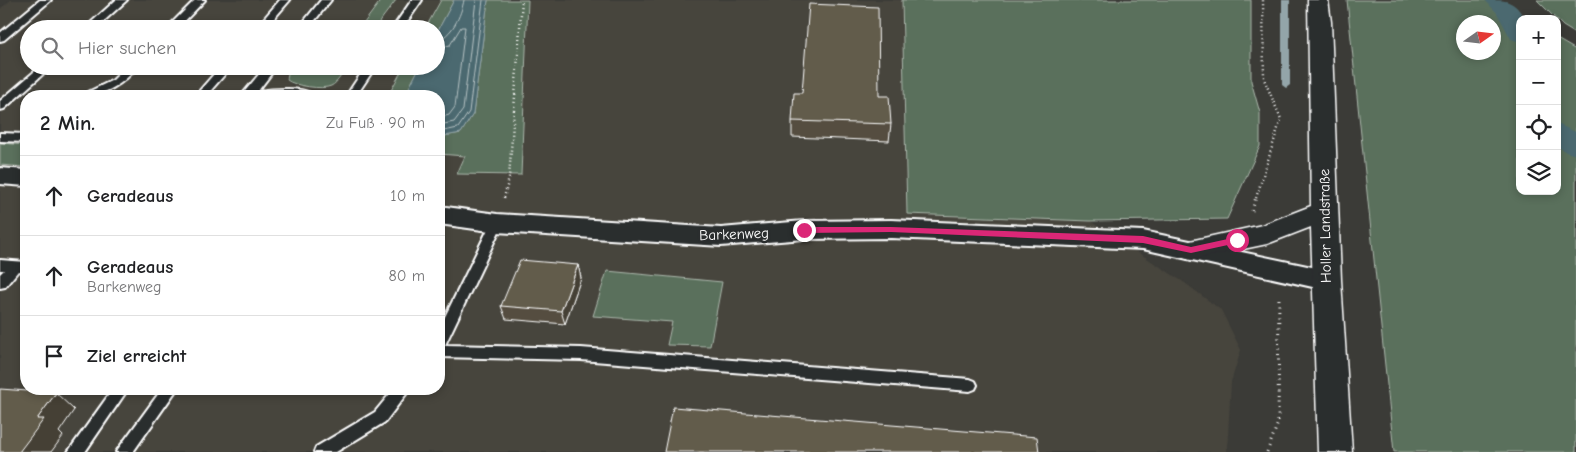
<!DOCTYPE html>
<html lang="de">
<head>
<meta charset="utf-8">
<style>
  :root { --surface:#fff; --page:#f2f2f2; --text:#202124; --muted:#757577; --line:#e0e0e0 }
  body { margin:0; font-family:"Comic Neue",sans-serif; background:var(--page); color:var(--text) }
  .controls { position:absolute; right:15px; top:15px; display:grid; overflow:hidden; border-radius:10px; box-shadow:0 2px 8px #0003 }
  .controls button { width:45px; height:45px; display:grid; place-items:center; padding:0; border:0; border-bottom:1px solid var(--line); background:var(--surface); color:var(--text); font:25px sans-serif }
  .compass { position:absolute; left:1456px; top:15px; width:45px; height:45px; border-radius:50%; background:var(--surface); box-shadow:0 2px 8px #0003; rotate:76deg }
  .stop { position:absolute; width:15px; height:15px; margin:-11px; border:4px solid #db2777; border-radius:50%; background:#fff }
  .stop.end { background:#db2777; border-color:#fff; box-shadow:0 1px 5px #0008 }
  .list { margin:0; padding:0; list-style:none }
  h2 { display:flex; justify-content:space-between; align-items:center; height:65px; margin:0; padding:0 20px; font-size:21px }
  h2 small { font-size:16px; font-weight:400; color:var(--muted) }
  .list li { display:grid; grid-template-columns:32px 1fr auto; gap:15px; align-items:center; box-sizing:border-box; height:80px; padding:0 20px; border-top:1px solid var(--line) }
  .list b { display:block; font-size:19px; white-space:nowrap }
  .list p { margin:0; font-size:16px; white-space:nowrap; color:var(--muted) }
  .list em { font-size:16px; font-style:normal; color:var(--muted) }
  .icon { flex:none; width:28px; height:28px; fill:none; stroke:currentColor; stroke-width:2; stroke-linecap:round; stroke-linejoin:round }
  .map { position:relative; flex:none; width:1576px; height:452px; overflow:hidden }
  .search { position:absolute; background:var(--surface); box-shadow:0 2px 8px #0003; left:20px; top:20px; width:425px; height:55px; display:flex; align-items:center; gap:12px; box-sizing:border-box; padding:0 18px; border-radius:28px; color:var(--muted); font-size:19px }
  .panel { position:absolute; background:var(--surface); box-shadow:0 2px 8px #0003; left:20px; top:90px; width:425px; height:305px; border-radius:20px }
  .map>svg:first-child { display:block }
</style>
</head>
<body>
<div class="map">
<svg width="1576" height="452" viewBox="0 0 1576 452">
  <rect width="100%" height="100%" fill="#3b3b37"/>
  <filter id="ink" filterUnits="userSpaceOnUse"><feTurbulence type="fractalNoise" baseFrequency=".02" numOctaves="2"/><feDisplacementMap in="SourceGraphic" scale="10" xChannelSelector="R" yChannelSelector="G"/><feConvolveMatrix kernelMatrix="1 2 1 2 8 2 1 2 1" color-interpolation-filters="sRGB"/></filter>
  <g filter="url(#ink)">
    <path fill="#47453d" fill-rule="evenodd" d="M11,0H381L361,27L325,25L322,29H29V66H293L288,73L287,80L292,85L324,87L334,84L347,66H404L388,96H26V145L0,143V9Z
      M396,0H441L425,29H374Z
      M528,0H902L907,214L1090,221L1185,283L1221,310L1241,350L1231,382L1227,452H0V165L26,167V389H439V154L465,156L457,173L521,175ZM672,322L710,346L667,345Z"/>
    <path fill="#5a705b" stroke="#acb8ad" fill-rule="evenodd" d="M381,0H396L374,29H322L325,25L361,27Z
      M441,0H454L436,34V29H425Z
      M488,0H528L521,175L457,174L465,156L439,154V137L461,133L473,114Z
      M902,0H1251V81L1260,113V146L1227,219L1090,221L907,214Z
      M1347,0H1493L1524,19H1520V191H1557V39L1576,50V452H1394ZM1464,22H1494V52H1464Z
      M1537,0H1576V34L1563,26Z
      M293,66H347C343,72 338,83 331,86C323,90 294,86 287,80L288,73Z
      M404,66H420L405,96H388Z
      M0,143L26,145V167L0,165Z
      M607,271L722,282L710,346L667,345L672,322L593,316Z"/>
    <path fill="#4b696f" stroke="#93a5a9" d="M454,0H488L473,114L461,133L439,137V96H405L420,66H436V34Z"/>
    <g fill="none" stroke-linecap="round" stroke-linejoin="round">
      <path stroke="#b7c3c5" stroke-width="1" d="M436,41C452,36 461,16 464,0
        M436,49L450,45L461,27H465L455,107L449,115L439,118
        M439,125L454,122L463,110L476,0
        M439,132L458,128L469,112L483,0"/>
      <path fill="#93a5a9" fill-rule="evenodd" d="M1282,0H1290V85L1286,88L1282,85Z"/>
      <path fill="#4b696f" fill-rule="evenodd" d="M1485,0C1508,0 1514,0 1525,19H1520V42L1511,39L1497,13Z
        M1557,124L1576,132V155L1566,152L1557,146Z"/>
      <defs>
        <path id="service" d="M40,0H51L4,40L0,41V33Z
          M116,0H127L95,29H84Z
          M195,0H205L177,29H166Z
          M280,0H290L265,29H255Z
          M321,0H331L308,29H298Z
          M412,0H422L402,29H392Z
          M41,66H52L4,109L0,110V101Z
          M127,66H138C124,84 103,97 80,96L113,80Z
          M221,66H232L206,96H195Z
          M266,66H277L258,91C272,89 305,86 315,96L277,94L241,96Z
          M366,66H376L356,96H346Z
          M0,133L26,134V142L0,141Z
          M497,219L501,220L503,223L445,345L581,348L970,379L975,381L977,385L975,389L970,391L581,360L439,357V329L491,223L493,220Z
          M0,260L26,262V272L18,271L5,287L0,288V274L4,270H0Z
          M113,389H128L85,452H68Z
          M162,389H177L133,452H116Z
          M394,389H410L385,422L336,452H314L316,447L375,412Z"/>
        <path id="minor" d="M0,168L26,170V186L0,184Z
          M439,206L497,214L721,228L804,221L891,220L1143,231L1326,270L1335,273L1339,280L1335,287L1326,290L1143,249L891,238L804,239L721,246L497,232L439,224Z"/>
        <path id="secondary" d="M1308,0H1328L1331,22L1341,280L1352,452H1318L1311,227L1267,244L1191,260L1181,257L1177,250L1181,243L1262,225L1311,206Z"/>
      </defs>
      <use href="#service" stroke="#fff" stroke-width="4"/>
      <use href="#minor" stroke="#fff" stroke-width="4"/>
      <use href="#secondary" stroke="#fff" stroke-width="3"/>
      <path stroke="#fff" stroke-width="2.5" stroke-dasharray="1 3" stroke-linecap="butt" d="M504,198L509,178L522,0
        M1256,198L1281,119L1264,79L1263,0"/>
      <path stroke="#fff" stroke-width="3" stroke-dasharray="1 4.5" stroke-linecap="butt" d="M1252,211L1256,197
        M1267,452L1278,423L1279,295"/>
      <use href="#service" fill="#2a2d2e" fill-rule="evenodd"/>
      <use href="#minor" fill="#2a2d2e" fill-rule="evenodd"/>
      <use href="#secondary" fill="#2a2d2e" fill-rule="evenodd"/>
    </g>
    <path fill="#544e40" stroke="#fff" d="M879,96L891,124L889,141L792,137V121Z
      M578,265L581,278L565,324L506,319L501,306Z"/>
    <path fill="#454034" stroke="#fff" d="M578,265L581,278L565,324L561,311Z
      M56,393L74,410L59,432L63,436L51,452H19L37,419Z"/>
    <path fill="#625b4b" stroke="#fff" d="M809,4L878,7L879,96H889L891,124L792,121L794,93H802Z
      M520,260L578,265L561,311L501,306Z
      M0,389L56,393L37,419H44L19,452H0Z
      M673,407L1037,437L1039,452H664Z"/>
  </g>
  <path fill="#db2777" d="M804,227H891L1143,236L1191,247L1237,237L1241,240L1237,243L1191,253L1143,243L891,232L804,233L800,230Z"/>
  <g text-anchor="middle" stroke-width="5" stroke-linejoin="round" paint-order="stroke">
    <g font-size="15" fill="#fff" stroke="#2a2d2e">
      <text transform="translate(1325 226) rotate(-91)" y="5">Holler Landstraße</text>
      <text transform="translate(734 234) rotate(-2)" y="5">Barkenweg</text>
    </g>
  </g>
</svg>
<div class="controls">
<button>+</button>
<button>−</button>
<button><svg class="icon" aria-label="locate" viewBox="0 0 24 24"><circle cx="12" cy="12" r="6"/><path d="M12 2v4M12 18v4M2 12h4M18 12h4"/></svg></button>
<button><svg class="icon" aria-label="layers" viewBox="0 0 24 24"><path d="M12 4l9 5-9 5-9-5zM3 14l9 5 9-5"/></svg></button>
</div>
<svg class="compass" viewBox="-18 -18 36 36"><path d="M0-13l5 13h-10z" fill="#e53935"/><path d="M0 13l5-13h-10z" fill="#757577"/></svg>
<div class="stop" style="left:1237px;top:240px"></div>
<div class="stop end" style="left:804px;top:230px"></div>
<div class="search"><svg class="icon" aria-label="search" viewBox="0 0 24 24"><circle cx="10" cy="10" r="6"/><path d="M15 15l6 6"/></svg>Hier suchen</div>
<section class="panel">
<h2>2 Min.<small>Zu Fuß · 90 m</small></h2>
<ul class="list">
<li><svg class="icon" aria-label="ahead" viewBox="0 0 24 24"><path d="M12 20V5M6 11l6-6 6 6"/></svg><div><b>Geradeaus</b></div><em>10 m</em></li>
<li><svg class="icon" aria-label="ahead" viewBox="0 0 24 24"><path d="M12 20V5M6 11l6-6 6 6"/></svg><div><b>Geradeaus</b><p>Barkenweg</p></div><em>80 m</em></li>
<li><svg class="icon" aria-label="arrive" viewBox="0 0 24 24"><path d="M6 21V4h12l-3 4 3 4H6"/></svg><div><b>Ziel erreicht</b></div></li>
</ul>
</section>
</div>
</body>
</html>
